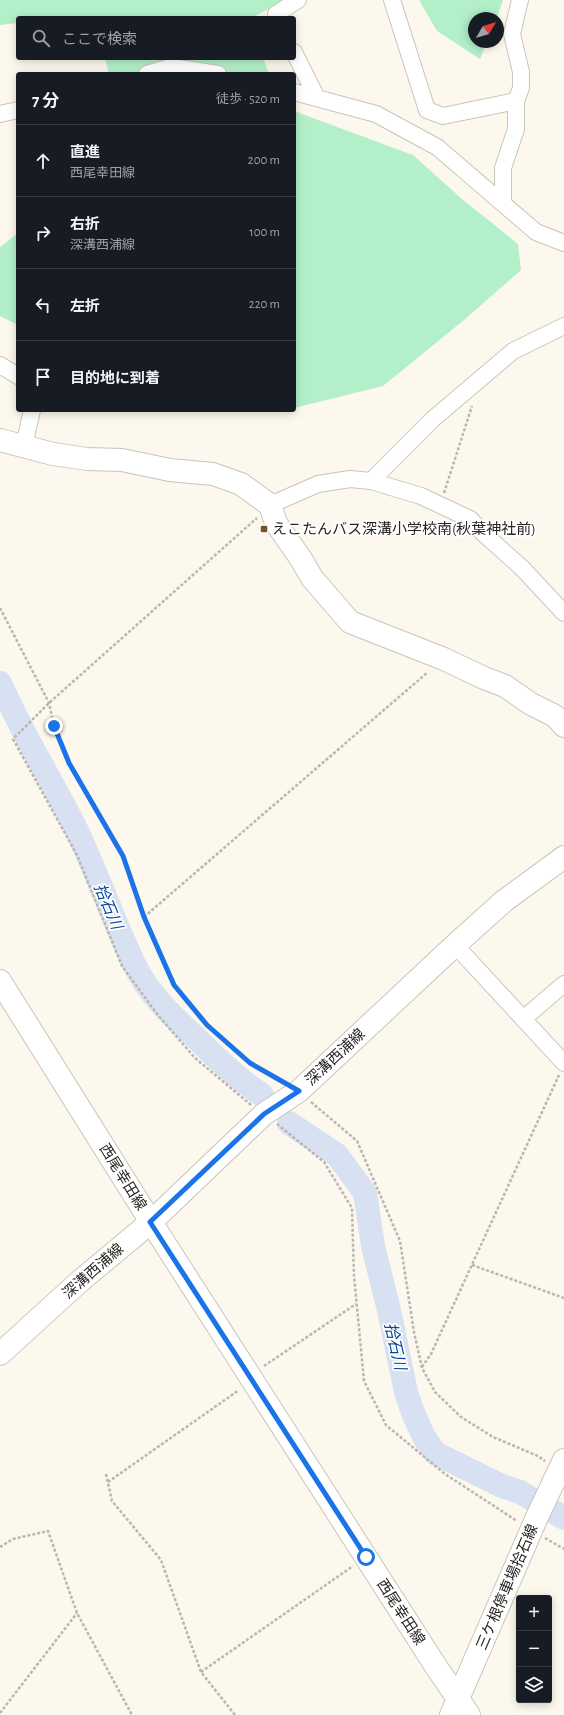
<!DOCTYPE html>
<html lang="ja">
<head>
<meta charset="utf-8">
<style>
  :root { --surface:#171b24; --page:#242831; --text:#f1f3f6; --muted:#9ea1a6; --line:#363941 }
  body { margin:0; font-family:"Alegreya Sans","Noto Sans JP",sans-serif; background:var(--page); color:var(--text) }
  .controls { position:absolute; right:12px; bottom:12px; display:grid; overflow:hidden; border-radius:4px; box-shadow:0 2px 10px #0003 }
  .controls button { width:36px; height:36px; display:grid; place-items:center; padding:0; border:0; border-bottom:1px solid var(--line); background:var(--surface); color:var(--text); font:20px sans-serif }
  .compass { position:absolute; left:468px; top:12px; width:36px; height:36px; border-radius:50%; background:var(--surface); box-shadow:0 2px 10px #0003; rotate:52deg }
  .stop { position:absolute; width:12px; height:12px; margin:-9px; border:3px solid #1a73e8; border-radius:50%; background:#fff }
  .stop.end { background:#1a73e8; border-color:#fff; box-shadow:0 1px 4px #0008 }
  .list { margin:0; padding:0; list-style:none }
  h2 { display:flex; justify-content:space-between; align-items:center; height:52px; margin:0; padding:0 16px; font-size:17px }
  h2 small { font-size:13px; font-weight:400; color:var(--muted) }
  .list li { display:grid; grid-template-columns:26px 1fr auto; gap:12px; align-items:center; box-sizing:border-box; height:72px; padding:0 16px; border-top:1px solid var(--line) }
  .list b { display:block; font-size:15px; white-space:nowrap }
  .list p { margin:0; font-size:13px; white-space:nowrap; color:var(--muted) }
  .list em { font-size:13px; font-style:normal; color:var(--muted) }
  .icon { flex:none; width:22px; height:22px; fill:none; stroke:currentColor; stroke-width:2; stroke-linecap:round; stroke-linejoin:round }
  .map { position:relative; flex:none; width:564px; height:1715px; overflow:hidden }
  .search { position:absolute; background:var(--surface); box-shadow:0 2px 10px #0003; left:16px; top:16px; width:280px; height:44px; display:flex; align-items:center; gap:10px; box-sizing:border-box; padding:0 14px; border-radius:4px; color:var(--muted); font-size:15px }
  .panel { position:absolute; background:var(--surface); box-shadow:0 2px 10px #0003; left:16px; top:72px; width:280px; height:340px; border-radius:4px }
  .map>svg:first-child { display:block }
</style>
</head>
<body>
<div class="map">
<svg width="564" height="1715" viewBox="0 0 564 1715">
  <rect width="100%" height="100%" fill="#fcf8ed"/>
  <path fill="#b3f0ca" d="M0,0H286L251,18H18V23L0,25Z
    M419,0H503L497,18H474V42H487L480,59L437,31Z
    M105,58H263L269,74H109Z
    M294,111L413,155L462,199L518,244L521,270L464,320L383,386L294,408Z
    M18,233V325L0,316V247Z"/>
  <g fill="none" stroke-linecap="round" stroke-linejoin="round">
    <path stroke="#d7e1f2" stroke-width="24" d="M0,683C21,731 49,776 73,823C96,869 112,918 134,964C149,995 173,1017 198,1040C218,1060 239,1080 262,1095
      M289,1123L337,1155L365,1193L373,1246L389,1310L406,1392L413,1413L424,1437L435,1453L502,1486L520,1492L564,1518"/>
    <defs>
      <path id="street" d="M392,0L427,110L443,116L516,101
        M278,18L276,14L298,0
        M294,52L317,98
        M147,74L171,67L218,74
        M294,92L376,114L437,147L536,232L564,243
        M0,114L18,110
        M503,203V168L516,129V101L521,88V72L512,34L520,0
        M0,365L18,376
        M24,446L32,410
        M371,481L433,419L513,351L564,326
        M270,505L318,484L350,479L371,481L421,496L470,519L484,534L522,568L564,613
        M455,945L564,1063
        M523,1019L564,984"/>
      <path id="secondary" d="M0,440L53,454L87,459L122,460L170,470L213,474L241,484L270,505L276,523L301,559L312,578L350,622L444,659L484,678L505,686L531,704L555,716L564,726
        M0,1354L79,1282L151,1222L264,1114L299,1091L455,945L504,901L564,857
        M451,1715L537,1517L564,1460"/>
      <path id="primary" d="M0,981L151,1222L435,1665L469,1715"/>
    </defs>
    <use href="#street" stroke="#c9c5bb" stroke-width="18"/>
    <use href="#secondary" stroke="#c9c5bb" stroke-width="24"/>
    <use href="#primary" stroke="#c9c5bb" stroke-width="24"/>
    <path stroke="#bab6ae" stroke-width="2.5" stroke-dasharray="3 2" stroke-linecap="butt" d="M444,493L472,406
      M0,608L49,703L54,726L69,763L123,856L144,917L175,985L207,1025L250,1063L283,1082
      M144,917L428,672
      M311,1102L357,1141L400,1241L414,1332L422,1368L435,1392L461,1417L493,1437L538,1456L545,1461
      M251,1105L195,1058L157,1014L122,966L77,855L13,739L49,703L257,518
      M277,1124L324,1162L352,1208L354,1276L364,1381L386,1425L445,1474L517,1521
      M472,1265L564,1298
      M264,1366L356,1304
      M422,1367L431,1354L559,1075
      M106,1474L112,1501L161,1560L201,1672L235,1715
      M108,1482L239,1390
      M545,1538L564,1549
      M0,1547L13,1539L48,1531L77,1613L132,1715
      M201,1672L353,1566
      M0,1713L77,1613"/>
    <use href="#street" stroke="#fff" stroke-width="16"/>
    <use href="#secondary" stroke="#fff" stroke-width="22"/>
    <use href="#primary" stroke="#fff" stroke-width="22"/>
  </g>
  <g fill="none" stroke-linecap="round" stroke-linejoin="round">
    <path stroke="#1a73e8" stroke-width="5" d="M54,726L69,763L123,856L144,917L174,985L207,1025L250,1063L299,1091L264,1114L150,1222L366,1557"/>
  </g>
  <rect fill="#75532b" stroke="#fff" stroke-width="1.5" x="260" y="525" width="8" height="8" rx="2"/>
  <g text-anchor="middle" stroke-width="3.5" stroke-linejoin="round" paint-order="stroke">
    <g font-size="15" fill="#282622" stroke="#fff" text-anchor="start">
      <text x="272" y="534">えこたんバス深溝小学校南(秋葉神社前)</text>
    </g>
    <g font-size="15" fill="#282622" stroke="#fff">
      <text transform="translate(335 1057) rotate(-43)" y="5">深溝西浦線</text>
      <text transform="translate(123 1177) rotate(58)" y="5">西尾幸田線</text>
      <text transform="translate(93 1271) rotate(-41)" y="5">深溝西浦線</text>
      <text transform="translate(507 1587) rotate(-67)" y="5">三ケ根停車場拾石線</text>
      <text transform="translate(401 1612) rotate(57)" y="5">西尾幸田線</text>
    </g>
    <g font-size="16" font-style="italic" fill="#07449b" stroke="#fff">
      <text transform="translate(109 906) rotate(67)" y="6">拾石川</text>
      <text transform="translate(396 1346) rotate(77)" y="6">拾石川</text>
    </g>
  </g>
</svg>
<div class="controls">
<button>+</button>
<button>−</button>
<button><svg class="icon" aria-label="layers" viewBox="0 0 24 24"><path d="M12 4l9 5-9 5-9-5zM3 14l9 5 9-5"/></svg></button>
</div>
<svg class="compass" viewBox="-18 -18 36 36"><path d="M0-13l5 13h-10z" fill="#e53935"/><path d="M0 13l5-13h-10z" fill="#9ea1a6"/></svg>
<div class="stop" style="left:366px;top:1557px"></div>
<div class="stop end" style="left:54px;top:726px"></div>
<div class="search"><svg class="icon" aria-label="search" viewBox="0 0 24 24"><circle cx="10" cy="10" r="6"/><path d="M15 15l6 6"/></svg>ここで検索</div>
<section class="panel">
<h2>7 分<small>徒歩 · 520 m</small></h2>
<ul class="list">
<li><svg class="icon" aria-label="ahead" viewBox="0 0 24 24"><path d="M12 20V5M6 11l6-6 6 6"/></svg><div><b>直進</b><p>西尾幸田線</p></div><em>200 m</em></li>
<li><svg class="icon" aria-label="right" viewBox="0 0 24 24"><path d="M7 20v-9h11M14 6l5 5-5 5"/></svg><div><b>右折</b><p>深溝西浦線</p></div><em>100 m</em></li>
<li><svg class="icon" aria-label="left" viewBox="0 0 24 24"><path d="M17 20v-9H6M10 6l-5 5 5 5"/></svg><div><b>左折</b></div><em>220 m</em></li>
<li><svg class="icon" aria-label="arrive" viewBox="0 0 24 24"><path d="M6 21V4h12l-3 4 3 4H6"/></svg><div><b>目的地に到着</b></div></li>
</ul>
</section>
</div>
</body>
</html>
